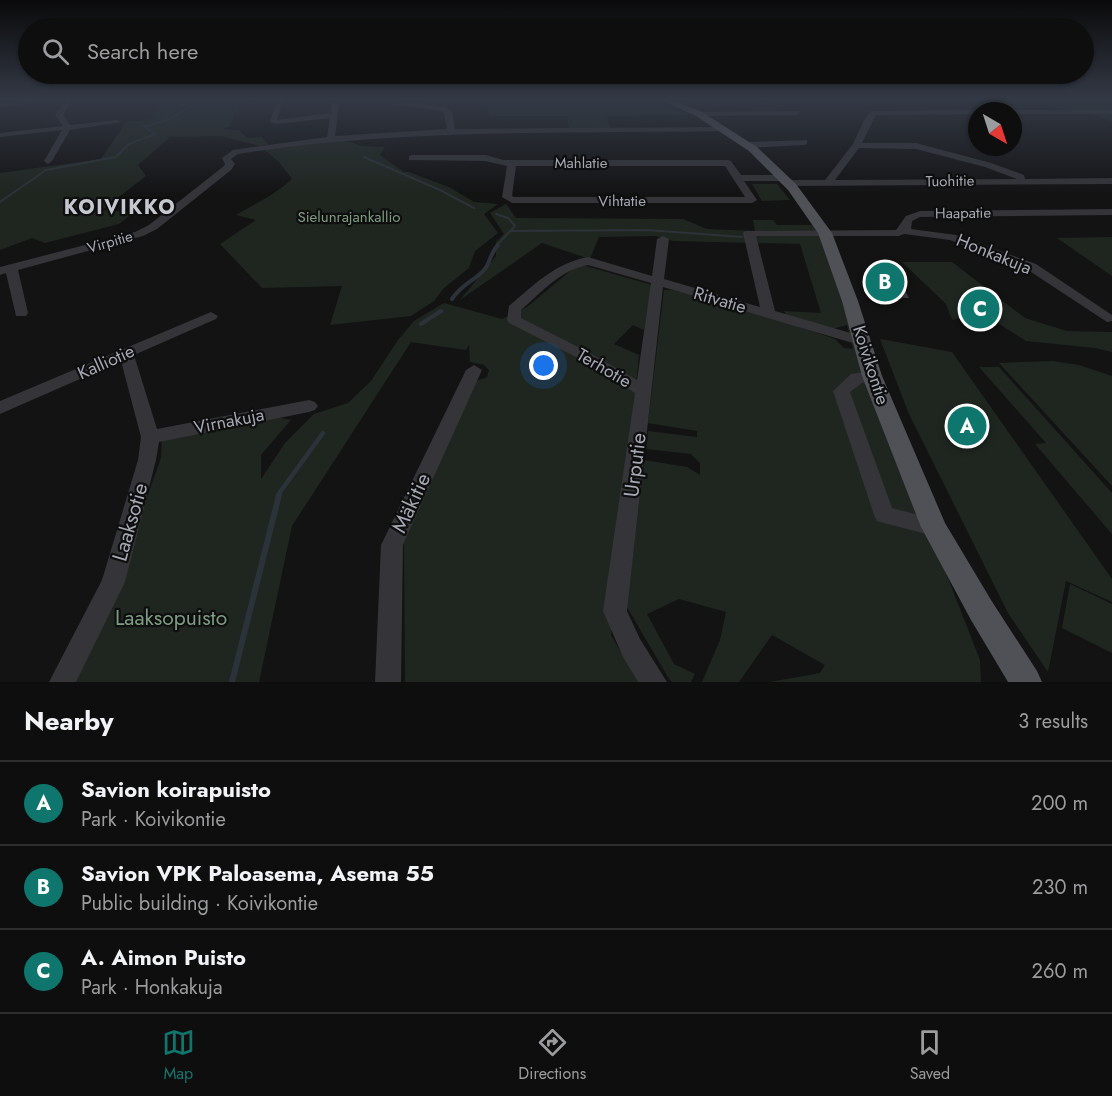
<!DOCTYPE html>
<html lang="en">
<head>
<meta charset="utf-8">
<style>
  :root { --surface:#0e0e0f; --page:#171718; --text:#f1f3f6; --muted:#9b9c9e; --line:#2e2e2f; --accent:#0f766e }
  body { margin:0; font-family:Jost,sans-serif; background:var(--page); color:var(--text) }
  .compass { position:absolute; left:968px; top:102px; width:54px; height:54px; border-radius:50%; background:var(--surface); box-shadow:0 2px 4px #0004; rotate:141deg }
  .you { position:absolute; left:544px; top:366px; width:21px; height:21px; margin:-15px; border:4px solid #fff; border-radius:50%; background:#1a73e8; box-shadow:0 0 0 9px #1a73e833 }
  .badge { display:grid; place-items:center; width:39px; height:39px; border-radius:50%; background:var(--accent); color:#fff; font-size:20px; font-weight:700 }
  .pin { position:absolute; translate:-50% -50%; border:3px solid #fff; box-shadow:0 2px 6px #0006 }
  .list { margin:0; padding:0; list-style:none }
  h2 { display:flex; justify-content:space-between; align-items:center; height:78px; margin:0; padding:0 24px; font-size:26px }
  h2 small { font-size:20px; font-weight:400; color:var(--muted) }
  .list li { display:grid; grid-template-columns:39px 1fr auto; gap:18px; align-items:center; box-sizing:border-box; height:84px; padding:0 24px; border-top:2px solid var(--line) }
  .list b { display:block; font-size:22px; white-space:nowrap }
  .list p { margin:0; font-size:20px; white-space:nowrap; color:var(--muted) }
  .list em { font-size:20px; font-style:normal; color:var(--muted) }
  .icon { flex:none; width:33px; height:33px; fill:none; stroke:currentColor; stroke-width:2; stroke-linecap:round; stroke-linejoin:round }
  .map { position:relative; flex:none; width:1112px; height:682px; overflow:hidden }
  .search { position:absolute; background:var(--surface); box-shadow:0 2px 4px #0004; left:18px; right:18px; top:18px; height:66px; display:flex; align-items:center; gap:15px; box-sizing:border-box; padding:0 21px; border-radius:33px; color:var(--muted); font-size:22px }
  .sheet { height:330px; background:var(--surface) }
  nav { display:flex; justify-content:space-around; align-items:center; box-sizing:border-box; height:84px; border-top:2px solid var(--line); background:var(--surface); font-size:16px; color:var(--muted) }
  nav a { display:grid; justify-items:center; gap:3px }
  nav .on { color:var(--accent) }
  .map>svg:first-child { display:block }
</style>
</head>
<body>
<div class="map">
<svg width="1112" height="682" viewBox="0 0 1112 682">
  <rect width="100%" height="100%" fill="#131314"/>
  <path fill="#1f2620" d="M164,99H245L235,112L230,127L223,128L229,130H239L247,138L262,137L269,145L260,146L221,136L170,137L138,165L146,176L102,210L134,212L119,224L45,243L32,238L0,250V173L101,159L126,122L153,119L160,100Z
    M479,99H651L688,115L606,116L611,128H569L567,116H491Z
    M1005,99H1112V121L1085,112Z
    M337,138L362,146L385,147L380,155L404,172H409L451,188L474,202L498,204L484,214L498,233L475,251L469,268L444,288L434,301L411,316L330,325L342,286L262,288L220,244L256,220L236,215C256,203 275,195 292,179L279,162L262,148Z
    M752,184H777L790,200L762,201Z
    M506,204L516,218L683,219L707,229L755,231L753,220H773L777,225H814L821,231L858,349L980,660L981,682H770L820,673L825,665L772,635L739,682H702L720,640L726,612L679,599L647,614L674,664L695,674L691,682H672L669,679L627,607L644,460L687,467L700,475V463L691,454L646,449L648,431L697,437V431L648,423L664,290H673L792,324L835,339L844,348L853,349L847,325L832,329L787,316L784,311L821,313L800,244L673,241L656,236L599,237L590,259L542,243L460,300L496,256V242L504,234L490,213Z
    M1112,237V276L1057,238Z
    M902,262H952L1025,318L1067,331L1112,332V352L1095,348L1026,341L982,313L952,320L946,304Z
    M586,266L652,285L644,330L633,325L614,344L639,355L611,635L638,682H405L404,543L476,381L487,377L489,370L484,365L470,362L469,345L466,350L411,342L292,526L259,682H71L105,616L161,458L162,438L271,416L291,420L261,455V479L285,443L314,414L348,403L371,381L398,340L414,321L444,303L502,319L527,307L575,267Z
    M880,339L952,352L1112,579V602L1066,581L1048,672L1008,613L909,414Z
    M1052,361L1079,365L1112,376V486L999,363Z
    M979,367H999L1112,493V534L1035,444L1046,443Z
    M1070,584L1112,604V653L1062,628Z"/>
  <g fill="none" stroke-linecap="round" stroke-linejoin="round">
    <path stroke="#2c3239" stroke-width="2" d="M364,157L440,190L474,208
      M0,202L46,170L116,157L129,144L155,134L145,127L170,119L190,106L181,105L188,99
      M496,214L508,218L515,226L496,246
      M510,231L647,230L742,237"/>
    <path stroke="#2c3239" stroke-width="4" d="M452,299C463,283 473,282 484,270C490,264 490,253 498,245
      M421,324L441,311"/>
    <path stroke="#2c3239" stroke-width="4.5" d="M279,497L280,492L323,433"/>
    <path stroke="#2c3239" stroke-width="6" d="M232,682L279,495"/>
  </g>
  <path fill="#3f4044" d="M875,269L894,270L909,298L887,297Z"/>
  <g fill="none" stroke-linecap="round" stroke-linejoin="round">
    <path fill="#343439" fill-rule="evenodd" d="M41,99H64L0,107V103Z
      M67,99H73L63,115L70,125L117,120L121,122L70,130L52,161L48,164L44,161L62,130L0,137V133L63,126L55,115Z
      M277,99H283L277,120L331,113L332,102L336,100H390L446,107L452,112L455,129L725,127L729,129L725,131C562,134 400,128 238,154L231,159L235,164L231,170L157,229L143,236L18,270L28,313L26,316H16L6,273L0,275V267L135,232L149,225L224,166L225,164L222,158L233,150L327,137L330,118L276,124L270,122ZM339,104H390L441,111L444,113L447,129L335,136Z
      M977,110L980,111H977V114L876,115L862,143H916L991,163L1024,175L1025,179L1112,178V184L788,186L783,183L788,180H825L853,144L864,120L871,111ZM859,148L916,149L985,167L1017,179L835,180Z
      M1013,110H1112V114H1013V111H1010Z
      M799,111L796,115L699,116L695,114L699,112Z
      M807,140V144L804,145L747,148L743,145L747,142Z
      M412,155H486L503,160H728L731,161L741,175H782L787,178L782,181H744L757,200L752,203H512L502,197L507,166L485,161L409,160V156ZM516,166H725L745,197H514L512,196Z
      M1112,209V215L920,217L912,221L911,229L956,235L1036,264L1112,315V321L1107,322L1028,270L950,240L904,234L899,236H756L775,311L868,338L870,341L868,344L863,346L663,287L627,611L640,639L667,682H638L623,657L603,611L635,393L578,358L509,323L507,320L509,306C534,285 555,263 588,257L652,276L657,239L663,236L669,239L664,279L760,307L743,233L745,231L896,230L906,216L920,211ZM588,265L651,283L637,380L588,352L521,318V310C541,293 560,270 588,265Z
      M211,312L218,316L216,319L134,355L157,429L309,400L315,402L318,406L315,410L309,412L159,442L156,460L125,582L76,682H49L102,580L138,460L141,437L121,361L0,414V401Z
      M474,365L482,370L403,545L401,682H375L381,545L466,370Z
      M872,371L878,372L880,376L878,380L862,383L850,392L892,508L942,521L945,527L942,533L934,536L884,523L877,521L874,515L833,391L851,374Z"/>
    <path fill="#505157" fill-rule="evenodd" d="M659,99H670L702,112L757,147L796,184L832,233L858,301L882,376L945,523L991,600L1037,671L1042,682H1008L971,620L921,527L862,376L842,301L818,233L788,190L749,151L696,116Z"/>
  </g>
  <linearGradient id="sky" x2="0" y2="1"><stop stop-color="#0a0a0b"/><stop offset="0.51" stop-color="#333945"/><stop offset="1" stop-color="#333945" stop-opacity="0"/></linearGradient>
  <rect width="1112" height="194" fill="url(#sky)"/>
  <g text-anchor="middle" stroke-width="4.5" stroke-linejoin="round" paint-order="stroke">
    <g font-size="15" fill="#a5a8b3" stroke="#0e0e0f">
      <text x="581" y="168">Mahlatie</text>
      <text transform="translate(950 181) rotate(-1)" y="5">Tuohitie</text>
      <text x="622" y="206">Vihtatie</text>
      <text transform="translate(963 213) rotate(-1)" y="5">Haapatie</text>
      <text transform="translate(110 242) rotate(-16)" y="5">Virpitie</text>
    </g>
    <g font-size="15" fill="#7d9d82" stroke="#0e0e0f">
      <text x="349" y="222">Sielunrajankallio</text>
    </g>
    <g font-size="18" fill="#a5a8b3" stroke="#0e0e0f">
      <text transform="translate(994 254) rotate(22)" y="6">Honkakuja</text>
      <text transform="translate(720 300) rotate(16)" y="6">Ritvatie</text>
      <text transform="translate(106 362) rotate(-24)" y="6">Kalliotie</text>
      <text transform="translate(871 365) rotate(72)" y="6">Koivikontie</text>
      <text transform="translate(604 368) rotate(30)" y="6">Terhotie</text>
      <text transform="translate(229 421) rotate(-11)" y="6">Virnakuja</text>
    </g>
    <g font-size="20" font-weight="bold" letter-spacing="1.5" fill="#c6c8d0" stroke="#0e0e0f">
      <text x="120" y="214">KOIVIKKO</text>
    </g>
    <g font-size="21" fill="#a5a8b3" stroke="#0e0e0f">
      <text transform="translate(635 465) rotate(-83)" y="7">Urputie</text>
      <text transform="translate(411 503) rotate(-65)" y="7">Mäkitie</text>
      <text transform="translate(130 522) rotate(-74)" y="7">Laaksotie</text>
    </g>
    <g font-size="21" fill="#7d9d82" stroke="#0e0e0f">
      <text x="171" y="625">Laaksopuisto</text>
    </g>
  </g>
</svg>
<svg class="compass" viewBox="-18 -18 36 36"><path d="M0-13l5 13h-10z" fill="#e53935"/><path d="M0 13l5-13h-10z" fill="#9b9c9e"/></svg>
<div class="you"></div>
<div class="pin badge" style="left:967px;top:426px">A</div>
<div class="pin badge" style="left:885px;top:282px">B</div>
<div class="pin badge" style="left:980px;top:309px">C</div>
<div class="search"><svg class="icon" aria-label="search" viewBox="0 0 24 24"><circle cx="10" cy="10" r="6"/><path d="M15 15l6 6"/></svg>Search here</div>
</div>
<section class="sheet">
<h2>Nearby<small>3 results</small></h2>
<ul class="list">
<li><span class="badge">A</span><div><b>Savion koirapuisto</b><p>Park · Koivikontie</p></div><em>200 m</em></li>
<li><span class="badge">B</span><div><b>Savion VPK Paloasema, Asema 55</b><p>Public building · Koivikontie</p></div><em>230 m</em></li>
<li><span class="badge">C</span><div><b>A. Aimon Puisto</b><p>Park · Honkakuja</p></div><em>260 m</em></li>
</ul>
</section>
<nav>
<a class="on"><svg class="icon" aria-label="map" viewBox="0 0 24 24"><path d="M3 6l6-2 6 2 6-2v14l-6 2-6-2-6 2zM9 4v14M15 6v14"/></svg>Map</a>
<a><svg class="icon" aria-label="directions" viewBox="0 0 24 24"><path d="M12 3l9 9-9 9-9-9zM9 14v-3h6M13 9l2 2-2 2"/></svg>Directions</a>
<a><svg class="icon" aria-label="saved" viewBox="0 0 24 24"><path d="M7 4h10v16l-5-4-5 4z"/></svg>Saved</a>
</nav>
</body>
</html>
